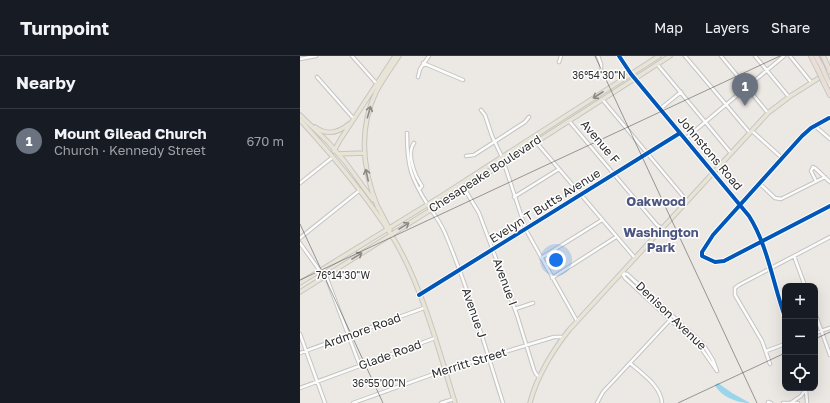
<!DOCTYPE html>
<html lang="en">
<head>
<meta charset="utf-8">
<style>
  :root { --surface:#171b24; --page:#20242c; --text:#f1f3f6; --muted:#9ea1a6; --line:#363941; --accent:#706f6e }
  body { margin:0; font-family:"Golos Text",sans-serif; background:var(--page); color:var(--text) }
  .controls { position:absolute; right:12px; bottom:12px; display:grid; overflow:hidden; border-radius:8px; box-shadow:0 4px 16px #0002 }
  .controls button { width:36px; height:36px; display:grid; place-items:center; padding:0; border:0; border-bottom:1px solid var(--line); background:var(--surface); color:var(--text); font:20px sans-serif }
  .you { position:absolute; left:256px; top:204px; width:14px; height:14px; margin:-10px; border:3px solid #fff; border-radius:50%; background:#1a73e8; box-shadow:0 0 0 6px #1a73e833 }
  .badge { display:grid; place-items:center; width:26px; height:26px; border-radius:50%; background:var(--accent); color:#fff; font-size:13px; font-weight:700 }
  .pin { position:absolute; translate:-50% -33px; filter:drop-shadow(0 1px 2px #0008) }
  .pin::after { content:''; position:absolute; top:21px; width:14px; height:12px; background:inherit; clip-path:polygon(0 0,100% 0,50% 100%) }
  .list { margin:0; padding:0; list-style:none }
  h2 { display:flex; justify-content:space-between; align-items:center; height:52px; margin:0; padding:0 16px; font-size:17px }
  h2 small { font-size:13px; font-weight:400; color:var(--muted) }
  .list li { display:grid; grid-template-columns:26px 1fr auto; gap:12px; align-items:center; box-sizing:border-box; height:64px; padding:0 16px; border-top:1px solid var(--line) }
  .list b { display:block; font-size:15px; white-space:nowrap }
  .list p { margin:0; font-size:13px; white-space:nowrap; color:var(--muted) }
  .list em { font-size:13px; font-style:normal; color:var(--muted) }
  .icon { flex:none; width:22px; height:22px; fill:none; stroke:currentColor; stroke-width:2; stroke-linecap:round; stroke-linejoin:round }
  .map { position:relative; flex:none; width:530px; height:347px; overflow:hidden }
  header { display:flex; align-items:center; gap:24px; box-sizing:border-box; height:56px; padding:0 20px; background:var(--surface); border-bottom:1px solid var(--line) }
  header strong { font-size:19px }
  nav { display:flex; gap:22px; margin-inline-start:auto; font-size:14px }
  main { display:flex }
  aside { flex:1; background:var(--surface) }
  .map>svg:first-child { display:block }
</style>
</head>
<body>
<header>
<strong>Turnpoint</strong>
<nav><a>Map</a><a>Layers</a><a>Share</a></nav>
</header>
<main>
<aside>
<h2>Nearby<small></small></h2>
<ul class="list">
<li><span class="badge" style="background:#6b7280">1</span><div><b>Mount Gilead Church</b><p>Church · Kennedy Street</p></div><em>670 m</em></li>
</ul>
</aside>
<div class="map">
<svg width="530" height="347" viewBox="0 0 530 347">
  <rect width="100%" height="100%" fill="#ece8e4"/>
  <path fill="#99d6ec" d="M418,327L432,337L450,347C438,347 421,341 415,329Z"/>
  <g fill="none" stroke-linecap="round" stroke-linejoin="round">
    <defs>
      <path id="minor" d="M52,0L77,28
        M298,0L301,8V14
        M319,0L331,18L449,160C468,190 473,228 485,261
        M385,0L450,77
        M421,0L468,57
        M455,0L489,41
        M490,0L511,26
        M0,3L16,0
        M259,6L261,0
        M123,7L163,24
        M357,8L431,97
        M17,21L54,63
        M118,21L120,13L129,0
        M302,43L387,145
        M360,53L381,36
        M181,54L185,59L192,80L202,101L226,174L277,265
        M529,62L511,72L502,80L413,179L402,196V200L415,206L424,205L530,150
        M269,65L357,169L362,172
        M515,70L530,83
        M452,75L482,102
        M107,77C107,112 111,122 129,151C135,159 141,168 145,177C168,232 185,290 203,347
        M385,83L484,0
        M236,86L335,202
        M114,87C106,98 115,120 122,130L119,134
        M166,100L174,99L225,66L229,61
        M516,125L511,115L513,111L515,112L530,126
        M0,127L33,101
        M459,127L475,142L481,143L525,121
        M164,132L179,157L217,259L234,314L236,318L239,321
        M214,141L259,113
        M0,182L60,134
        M0,187L20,215
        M494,200L505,230
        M241,202L302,164
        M322,217L327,218L403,288L413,304L417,315
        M322,217L325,222L401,292L417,315
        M26,220L60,310
        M252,222L316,181
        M119,239L380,77
        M215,253L233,247
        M515,257L530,299
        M515,277L530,272
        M0,278L25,347
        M466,295L485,288
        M0,297L124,252
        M330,307C342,318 361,330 362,347
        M470,308L462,285L435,239V232L439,229L530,181
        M0,332L135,282
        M506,334L507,347
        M468,346L471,347
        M492,346L501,340L506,333
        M53,347L145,314L254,281H263
        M141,347L154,343
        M297,347L303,336L371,263
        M483,347H498"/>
      <path id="major" d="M0,59L28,86L46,107L73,144
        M0,64C34,101 65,138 92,180C121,227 139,294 155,347
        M15,71C27,80 38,77 49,68
        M34,95L40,84L95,0
        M38,98L64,97
        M78,151L90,174
        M78,152C63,115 58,74 76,36C83,23 91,12 99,0
        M0,227L143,139L359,0
        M0,236L140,148L370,0
        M230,347C236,322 253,294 269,274L468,57L489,41L530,15"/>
      <path id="highway" d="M511,0L518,14
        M516,0L522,11
        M523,0L530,15
        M524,27L530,39"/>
    </defs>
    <use href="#minor" stroke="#c5c4c5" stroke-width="4.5"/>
    <use href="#major" stroke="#c6c5c4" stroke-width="5.5"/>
    <use href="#highway" stroke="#c6c5c4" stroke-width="6"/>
    <use href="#minor" stroke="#fcfcfb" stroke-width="2.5"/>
    <use href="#major" stroke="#e8e4d6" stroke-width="3.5"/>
    <use href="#highway" stroke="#eadfd6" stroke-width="4"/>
    <defs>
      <path id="highway-bridge" d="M522,11L528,25
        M518,14L524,27"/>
    </defs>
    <use href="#highway-bridge" stroke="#c6c5c4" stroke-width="6" stroke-linecap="butt"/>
    <use href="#highway-bridge" stroke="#eadfd6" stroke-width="4"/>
    <defs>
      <path id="cycleway" d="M319,0L331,18L449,160C468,190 473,228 485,261
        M529,62L511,72L502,80L413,179L402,196V200L415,206L424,205L530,150
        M119,239L380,77"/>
    </defs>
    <use href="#cycleway" stroke="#fff" stroke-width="6"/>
    <use href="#cycleway" stroke="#0057b8" stroke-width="4"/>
  </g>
  <defs><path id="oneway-shaft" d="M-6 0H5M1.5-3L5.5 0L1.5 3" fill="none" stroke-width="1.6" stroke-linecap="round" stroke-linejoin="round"/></defs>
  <g stroke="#8b8982">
    <use href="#oneway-shaft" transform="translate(298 39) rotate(147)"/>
    <use href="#oneway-shaft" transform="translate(69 56) rotate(-74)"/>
    <use href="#oneway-shaft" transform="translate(67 119) rotate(-102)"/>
    <use href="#oneway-shaft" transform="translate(104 170) rotate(-32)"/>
    <use href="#oneway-shaft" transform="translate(57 200) rotate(-32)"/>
  </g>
  <path fill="none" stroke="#2e2e2e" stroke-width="1" stroke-opacity="0.45" d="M295,0L457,347M0,168L83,347M0,224L480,0M515,283L530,276M378,347L485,297"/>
  <g text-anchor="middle" stroke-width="3" stroke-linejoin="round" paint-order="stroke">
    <g font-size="12" fill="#2e2e2e" stroke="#fff">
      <text transform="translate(300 86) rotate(50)" y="4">Avenue F</text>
      <text transform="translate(410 97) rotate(50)" y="4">Johnstons Road</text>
      <text transform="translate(185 118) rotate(-33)" y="4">Chesapeake Boulevard</text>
      <text transform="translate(245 150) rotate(-32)" y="4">Evelyn T Butts Avenue</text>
      <text transform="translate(205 226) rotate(70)" y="4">Avenue I</text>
      <text transform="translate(174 257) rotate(71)" y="4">Avenue J</text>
      <text transform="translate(371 260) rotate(44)" y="4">Denison Avenue</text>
      <text transform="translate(62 275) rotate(-20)" y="4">Ardmore Road</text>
      <text transform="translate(90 299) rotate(-20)" y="4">Glade Road</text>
      <text transform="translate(169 307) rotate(-17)" y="4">Merritt Street</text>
    </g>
    <g font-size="13" font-weight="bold" fill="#4d5680" stroke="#fff">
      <text x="356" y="150">Oakwood</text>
      <text x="361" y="181">Washington<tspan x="361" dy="15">Park</tspan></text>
    </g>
  </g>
  <g font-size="10" text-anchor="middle" fill="#2e2e2e" stroke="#fff" stroke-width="3" stroke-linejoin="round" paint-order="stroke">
    <text x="299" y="23">36°54'30"N</text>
    <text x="43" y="223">76°14'30"W</text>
    <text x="79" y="331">36°55'00"N</text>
  </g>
</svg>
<div class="controls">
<button>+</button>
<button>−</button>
<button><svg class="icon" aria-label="locate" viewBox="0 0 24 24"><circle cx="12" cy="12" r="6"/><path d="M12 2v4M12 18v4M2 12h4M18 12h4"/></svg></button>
</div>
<div class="you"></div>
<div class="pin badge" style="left:445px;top:50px;background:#6b7280">1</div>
</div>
</main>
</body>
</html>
